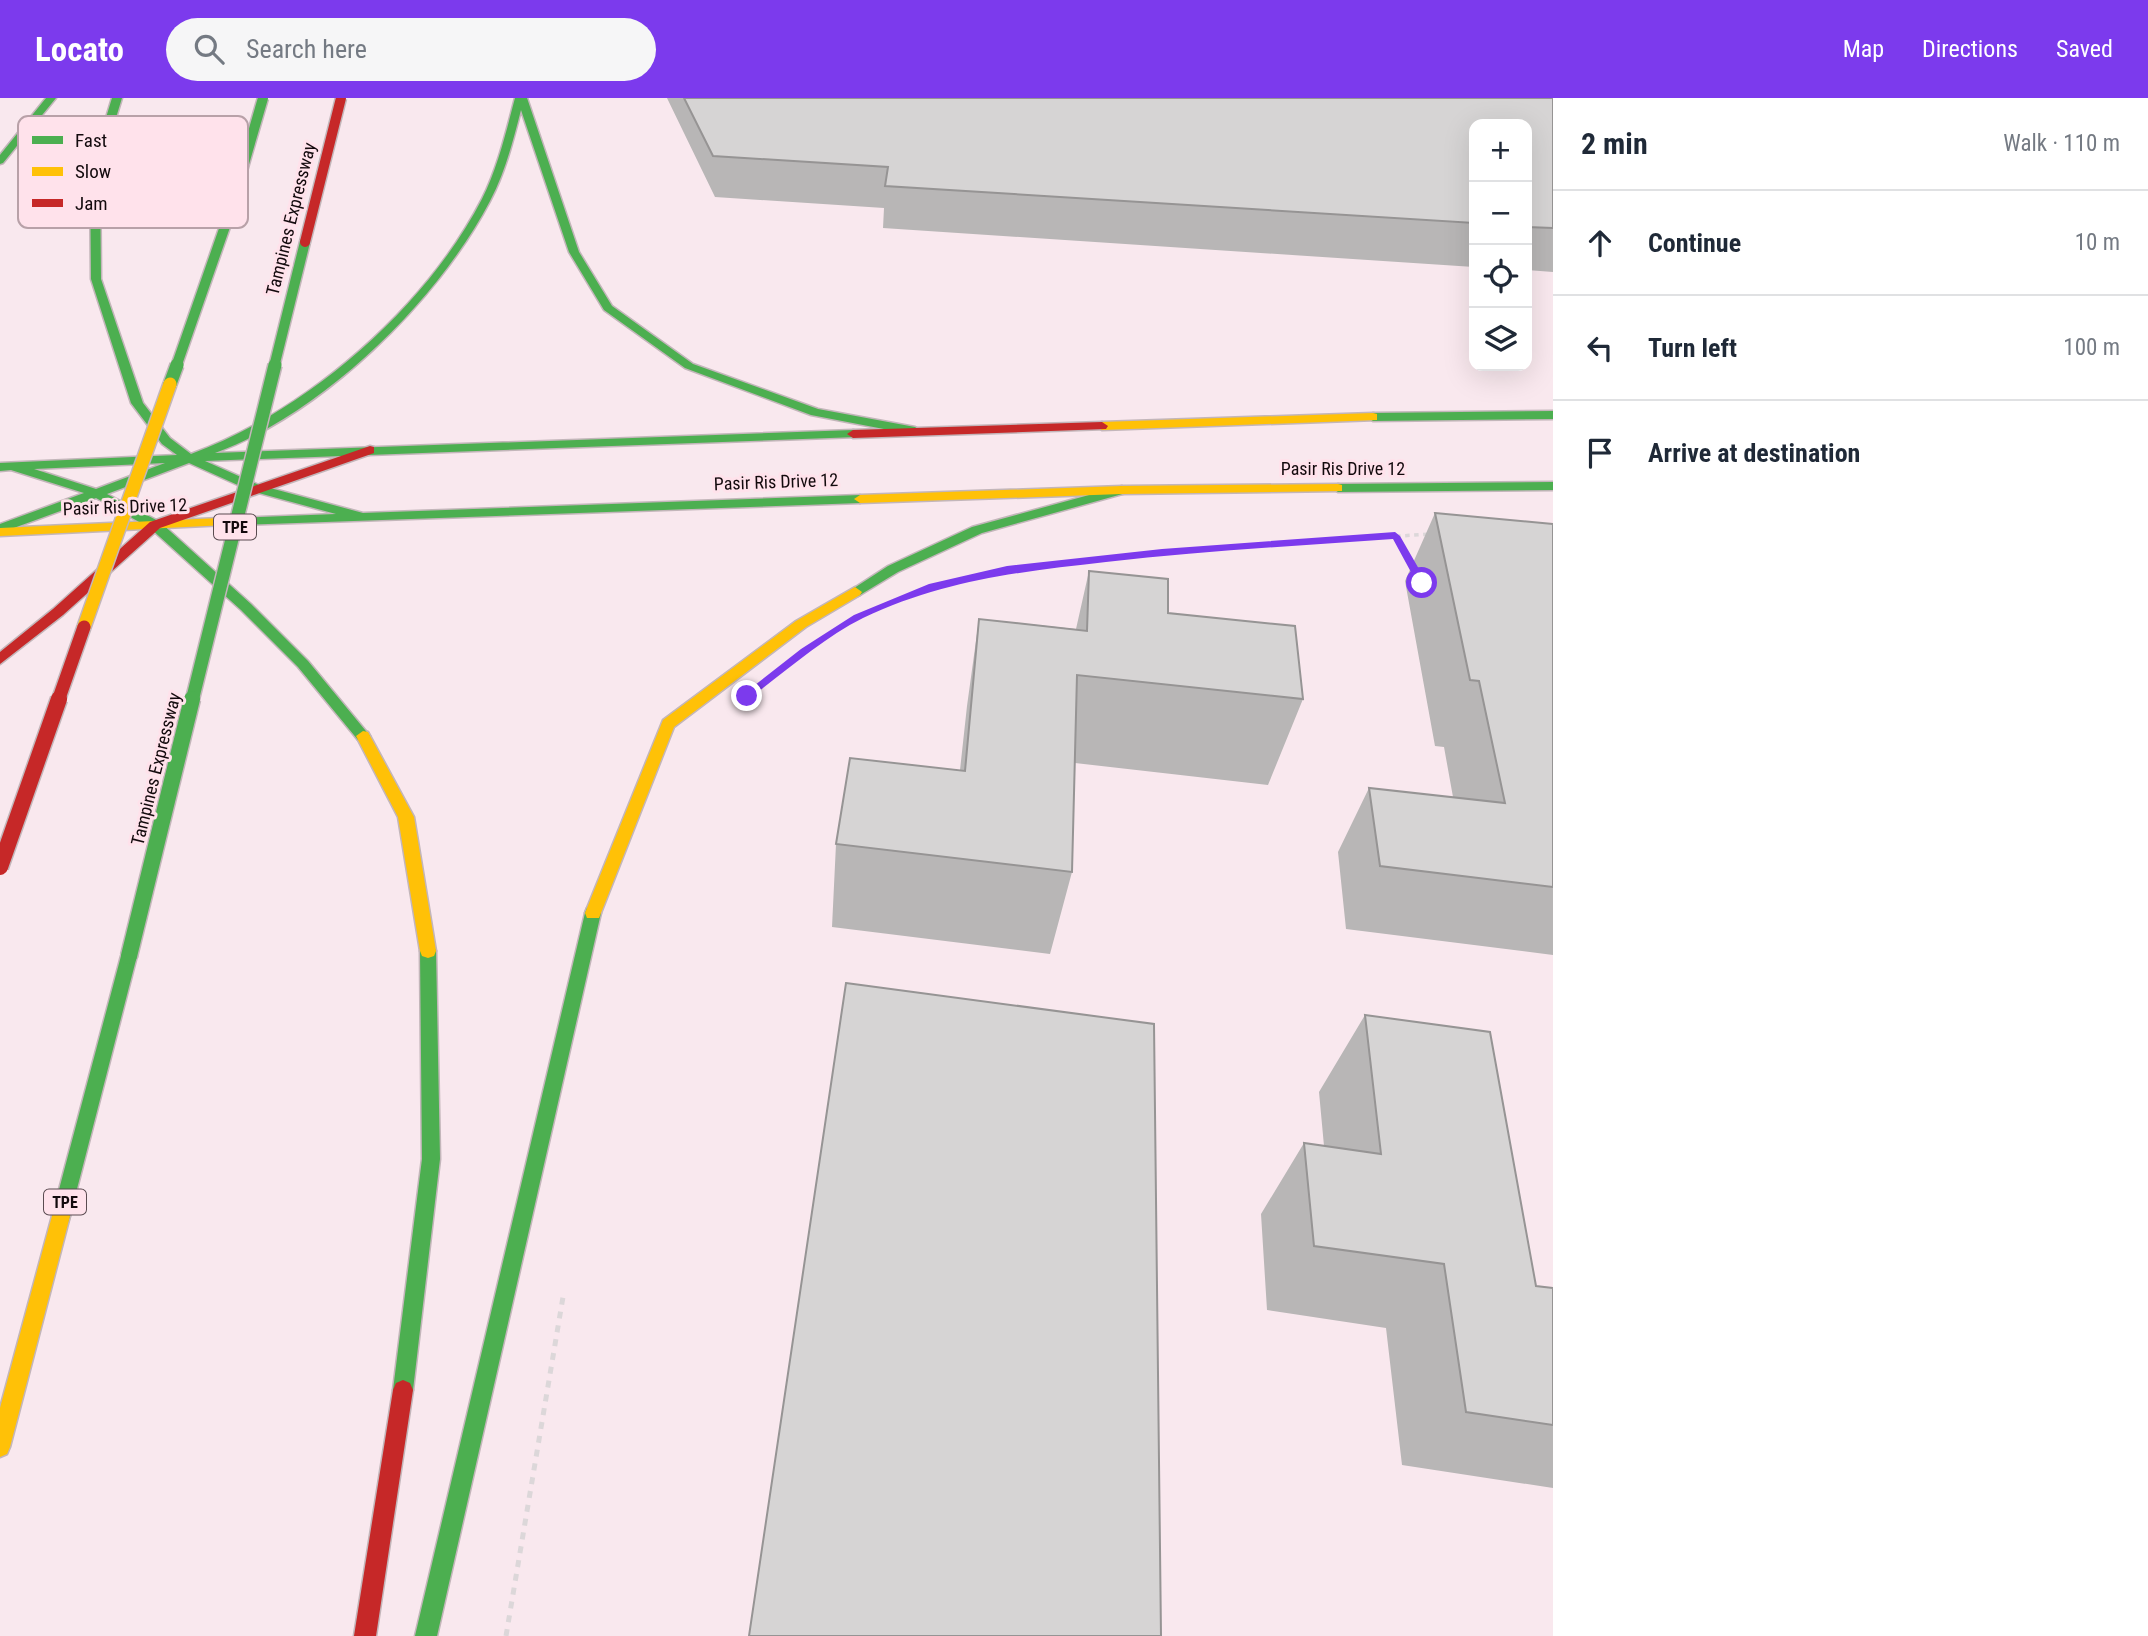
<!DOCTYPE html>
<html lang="en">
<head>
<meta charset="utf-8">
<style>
  :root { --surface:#fff; --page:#f6f6f7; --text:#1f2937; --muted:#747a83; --line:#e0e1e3; --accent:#7c3aed }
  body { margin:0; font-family:"Roboto Condensed",sans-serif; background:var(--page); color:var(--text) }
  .controls { position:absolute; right:21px; top:21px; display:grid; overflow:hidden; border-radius:14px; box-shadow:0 7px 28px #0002 }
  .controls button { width:63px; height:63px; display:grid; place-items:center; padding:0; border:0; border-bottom:2px solid var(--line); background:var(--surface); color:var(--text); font:35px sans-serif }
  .stop { position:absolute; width:21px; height:21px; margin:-16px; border:5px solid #7c3aed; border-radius:50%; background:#fff }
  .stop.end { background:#7c3aed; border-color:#fff; box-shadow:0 2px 7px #0008 }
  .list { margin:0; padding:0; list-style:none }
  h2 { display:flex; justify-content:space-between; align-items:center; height:91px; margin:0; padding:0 28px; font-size:30px }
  h2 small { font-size:23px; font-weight:400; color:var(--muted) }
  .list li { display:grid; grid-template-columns:46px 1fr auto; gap:21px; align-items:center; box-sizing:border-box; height:105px; padding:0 28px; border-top:2px solid var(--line) }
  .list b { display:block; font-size:26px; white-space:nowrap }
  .list em { font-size:23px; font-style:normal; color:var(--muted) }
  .icon { flex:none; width:38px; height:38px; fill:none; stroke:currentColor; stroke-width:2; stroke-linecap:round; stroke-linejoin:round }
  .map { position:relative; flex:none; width:1553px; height:1538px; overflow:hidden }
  header { display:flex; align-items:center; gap:42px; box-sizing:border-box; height:98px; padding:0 35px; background:var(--accent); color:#fff }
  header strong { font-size:33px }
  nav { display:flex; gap:38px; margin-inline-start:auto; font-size:24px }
  .search { width:490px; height:63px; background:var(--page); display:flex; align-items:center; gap:18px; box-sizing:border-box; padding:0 24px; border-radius:38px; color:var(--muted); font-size:26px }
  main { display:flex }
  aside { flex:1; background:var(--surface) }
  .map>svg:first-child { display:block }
</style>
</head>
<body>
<header>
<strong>Locato</strong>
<div class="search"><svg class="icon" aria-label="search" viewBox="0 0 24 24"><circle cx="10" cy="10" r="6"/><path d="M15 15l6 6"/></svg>Search here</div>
<nav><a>Map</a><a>Directions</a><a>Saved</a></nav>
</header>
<main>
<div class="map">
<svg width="1553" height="1538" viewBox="0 0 1553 1538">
  <rect width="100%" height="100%" fill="#f9e8ee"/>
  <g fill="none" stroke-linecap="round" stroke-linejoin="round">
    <defs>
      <path id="fast" d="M46,0H56L3,65L0,66V57Z
        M112,0H122L100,72L101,181L143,305L170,340L191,356C307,313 425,211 482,101C498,69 506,34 515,0H527L579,154L612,208L693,266L818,311L915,329L921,333L915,337L811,317L685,270L604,212L569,154L521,12C513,43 505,75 490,103C437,204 323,315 215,355L853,332L857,333V339L205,363L259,387L363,415L860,397L866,401L860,405L242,427L237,426V420L336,416L251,393L189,365L107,396L160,424L251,506L308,563L370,638L363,643L358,642L298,569L241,512L150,430L96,400L0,435V426L84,395L11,372L0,373V365L177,357L162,346L131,305L91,181L90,72ZM165,365L96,391L34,371Z
        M1553,313V321L1373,323L1367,319L1373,315Z
        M1553,384V392L1338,394L1332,390L1338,386Z
        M1122,388L1128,392L1126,395L982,435L898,474L860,497L855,499L848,494L888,468L972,429Z
        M593,808L599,810L601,815L437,1538H415L585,815L587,810Z
        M428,846L434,848L436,853L440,1061L413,1292L410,1299L403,1302L396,1299L393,1292L422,1061L420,853L422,848Z
        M129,851L135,853L137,858L70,1118L68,1124L61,1127L54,1124L52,1118L121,858L123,853Z"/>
      <path id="slow" d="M1373,315L1377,316V322L1102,332L1096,328L1102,324Z
        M1338,386L1342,387V393L1122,396L860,405L854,401L860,397L1122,388Z
        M242,419L247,420V426L0,438V430Z
        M855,489L862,494L860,497L806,529L674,629L601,815L599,820H587L585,815L663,622L796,523Z
        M363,633L368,634L414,719L436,853L434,858L428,860L422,858L420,853L398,719L356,638Z
        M61,1109L68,1112L70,1118L10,1349L7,1356L0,1359V1310L52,1118L54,1112Z"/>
      <path id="jam" d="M1102,324L1108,328L1106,331L853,340L847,336L853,332Z
        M370,348L374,349V355L160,430L63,517L0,566V554L53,511L150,424Z
        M403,1282L410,1285L413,1292L376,1538H354L393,1292L396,1285Z"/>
    </defs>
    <use href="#fast" stroke="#c3b6ba" stroke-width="3"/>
    <use href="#slow" stroke="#c3b6ba" stroke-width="3"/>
    <use href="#jam" stroke="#c3b6ba" stroke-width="3"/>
    <path stroke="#dcd7d9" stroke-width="3.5" stroke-dasharray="4.5 4.5" stroke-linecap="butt" d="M1395,437L1414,470
      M993,475L1162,454L1430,436"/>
    <path stroke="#dcd7d9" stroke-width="5" stroke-dasharray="7 7" stroke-linecap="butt" d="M506,1538L563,1199"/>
    <use href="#fast" fill="#4caf50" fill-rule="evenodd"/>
    <use href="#slow" fill="#ffc107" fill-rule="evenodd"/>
    <use href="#jam" fill="#c62828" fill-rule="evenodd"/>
    <defs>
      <path id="fast-bridge-far2" d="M176,269L230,114L263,0
        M274,269L305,144"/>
      <path id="fast-bridge-far1" d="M170,286L177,267
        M192,603L275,267"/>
      <path id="fast-bridge" d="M129,858L192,601"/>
      <path id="slow-bridge" d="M84,529L170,286"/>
      <path id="jam-bridge-far2" d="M305,144L341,0"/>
      <path id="jam-bridge-far1" d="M58,603L84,529"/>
      <path id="jam-bridge" d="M0,769L59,601"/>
    </defs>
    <use href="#fast-bridge-far2" stroke="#c3b6ba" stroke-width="13" stroke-linecap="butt"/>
    <use href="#fast-bridge-far1" stroke="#c3b6ba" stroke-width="16" stroke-linecap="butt"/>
    <use href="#fast-bridge" stroke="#c3b6ba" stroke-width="19" stroke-linecap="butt"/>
    <use href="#slow-bridge" stroke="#c3b6ba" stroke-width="16" stroke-linecap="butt"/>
    <use href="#jam-bridge-far2" stroke="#c3b6ba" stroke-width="13" stroke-linecap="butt"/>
    <use href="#jam-bridge-far1" stroke="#c3b6ba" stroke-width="16" stroke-linecap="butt"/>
    <use href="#jam-bridge" stroke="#c3b6ba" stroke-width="19" stroke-linecap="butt"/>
    <use href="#fast-bridge-far2" stroke="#4caf50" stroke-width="10"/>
    <use href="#fast-bridge-far1" stroke="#4caf50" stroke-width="13"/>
    <use href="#fast-bridge" stroke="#4caf50" stroke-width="16"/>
    <use href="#slow-bridge" stroke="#ffc107" stroke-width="13"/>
    <use href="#jam-bridge-far2" stroke="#c62828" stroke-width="10"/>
    <use href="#jam-bridge-far1" stroke="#c62828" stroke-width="13"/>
    <use href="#jam-bridge" stroke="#c62828" stroke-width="16"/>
  </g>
  <path fill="#b8b6b6" d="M667,0H1553V174L1527,172V26H1474V169L883,130L884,110L715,99Z
    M1435,415L1553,426V857L1346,831L1338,754L1369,690L1453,699L1444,649L1435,648L1405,483Z
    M1089,473L1168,515L1303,601L1268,687L1075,665L1072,774L1050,856L832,829L836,746L960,672L967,608L979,521L1076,531Z
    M1365,917L1536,1188L1553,1190V1390L1402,1367L1386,1230L1267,1212L1261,1116L1304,1045L1324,1048L1319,994Z"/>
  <path fill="#d6d4d4" stroke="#969494" stroke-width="2" d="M684,0H1553V130L1527,129V26H1474V125L885,88L888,69L713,58Z
    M1435,415L1553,426V789L1380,768L1369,690L1505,705L1479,583L1470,582Z
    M1089,473L1168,481V515L1295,528L1303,601L1077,577L1072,774L836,746L850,660L965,673L979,521L1087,533Z
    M846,885L1154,926L1161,1538H749Z
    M1365,917L1490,934L1536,1188L1553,1190V1327L1466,1314L1444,1166L1314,1148L1304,1045L1381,1056Z"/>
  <path fill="#7c3aed" d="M1395,434L1400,438L1427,485L1425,487H1418L1393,441C1297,448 1201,453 1106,464C1018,474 944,482 863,520C823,540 786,573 750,600L741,598L801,551L854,517L929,486L1007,468L1162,451Z"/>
  <g text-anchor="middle" stroke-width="6" stroke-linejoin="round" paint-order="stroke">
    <g fill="#ffe2eb" stroke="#5a4b50" stroke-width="2">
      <rect x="214" y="416.5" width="42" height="25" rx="5"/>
      <rect x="44" y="1091.5" width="42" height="25" rx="5"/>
    </g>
    <g font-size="16" font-weight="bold" fill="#130a0d">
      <text x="235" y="435">TPE</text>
      <text x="65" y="1110">TPE</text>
    </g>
    <g font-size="18" fill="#130a0d" stroke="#ffe2eb">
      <text transform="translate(291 121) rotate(-76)" y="6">Tampines Expressway</text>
      <text x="1343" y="377">Pasir Ris Drive 12</text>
      <text transform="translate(776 384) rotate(-2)" y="6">Pasir Ris Drive 12</text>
      <text transform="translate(125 409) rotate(-2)" y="6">Pasir Ris Drive 12</text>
      <text transform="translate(156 671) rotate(-76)" y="6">Tampines Expressway</text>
    </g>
  </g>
  <rect x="18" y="18" width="230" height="112" rx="10" fill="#ffe2eb" stroke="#b8a1a8" stroke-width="2"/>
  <rect x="32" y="38" width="31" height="8" fill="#4caf50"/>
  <rect x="32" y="69" width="31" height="9" fill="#ffc107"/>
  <rect x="32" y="101" width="31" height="8" fill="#c62828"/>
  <g font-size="19" fill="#130a0d">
    <text x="75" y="49">Fast</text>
    <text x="75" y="80">Slow</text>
    <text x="75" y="112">Jam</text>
  </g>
</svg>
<div class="controls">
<button>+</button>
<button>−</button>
<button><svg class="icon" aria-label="locate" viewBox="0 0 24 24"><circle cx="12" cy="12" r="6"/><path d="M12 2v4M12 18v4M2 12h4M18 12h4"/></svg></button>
<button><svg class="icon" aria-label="layers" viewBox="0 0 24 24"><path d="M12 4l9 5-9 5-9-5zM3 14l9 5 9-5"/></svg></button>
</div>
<div class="stop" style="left:1422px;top:485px"></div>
<div class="stop end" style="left:747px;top:598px"></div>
</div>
<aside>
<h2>2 min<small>Walk · 110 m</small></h2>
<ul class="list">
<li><svg class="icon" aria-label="ahead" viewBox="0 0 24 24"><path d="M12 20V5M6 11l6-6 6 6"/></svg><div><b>Continue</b></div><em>10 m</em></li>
<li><svg class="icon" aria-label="left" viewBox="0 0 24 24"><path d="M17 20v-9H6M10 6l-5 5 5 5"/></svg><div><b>Turn left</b></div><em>100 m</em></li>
<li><svg class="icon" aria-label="arrive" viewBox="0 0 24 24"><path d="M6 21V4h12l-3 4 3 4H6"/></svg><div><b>Arrive at destination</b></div></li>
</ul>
</aside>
</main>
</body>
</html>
